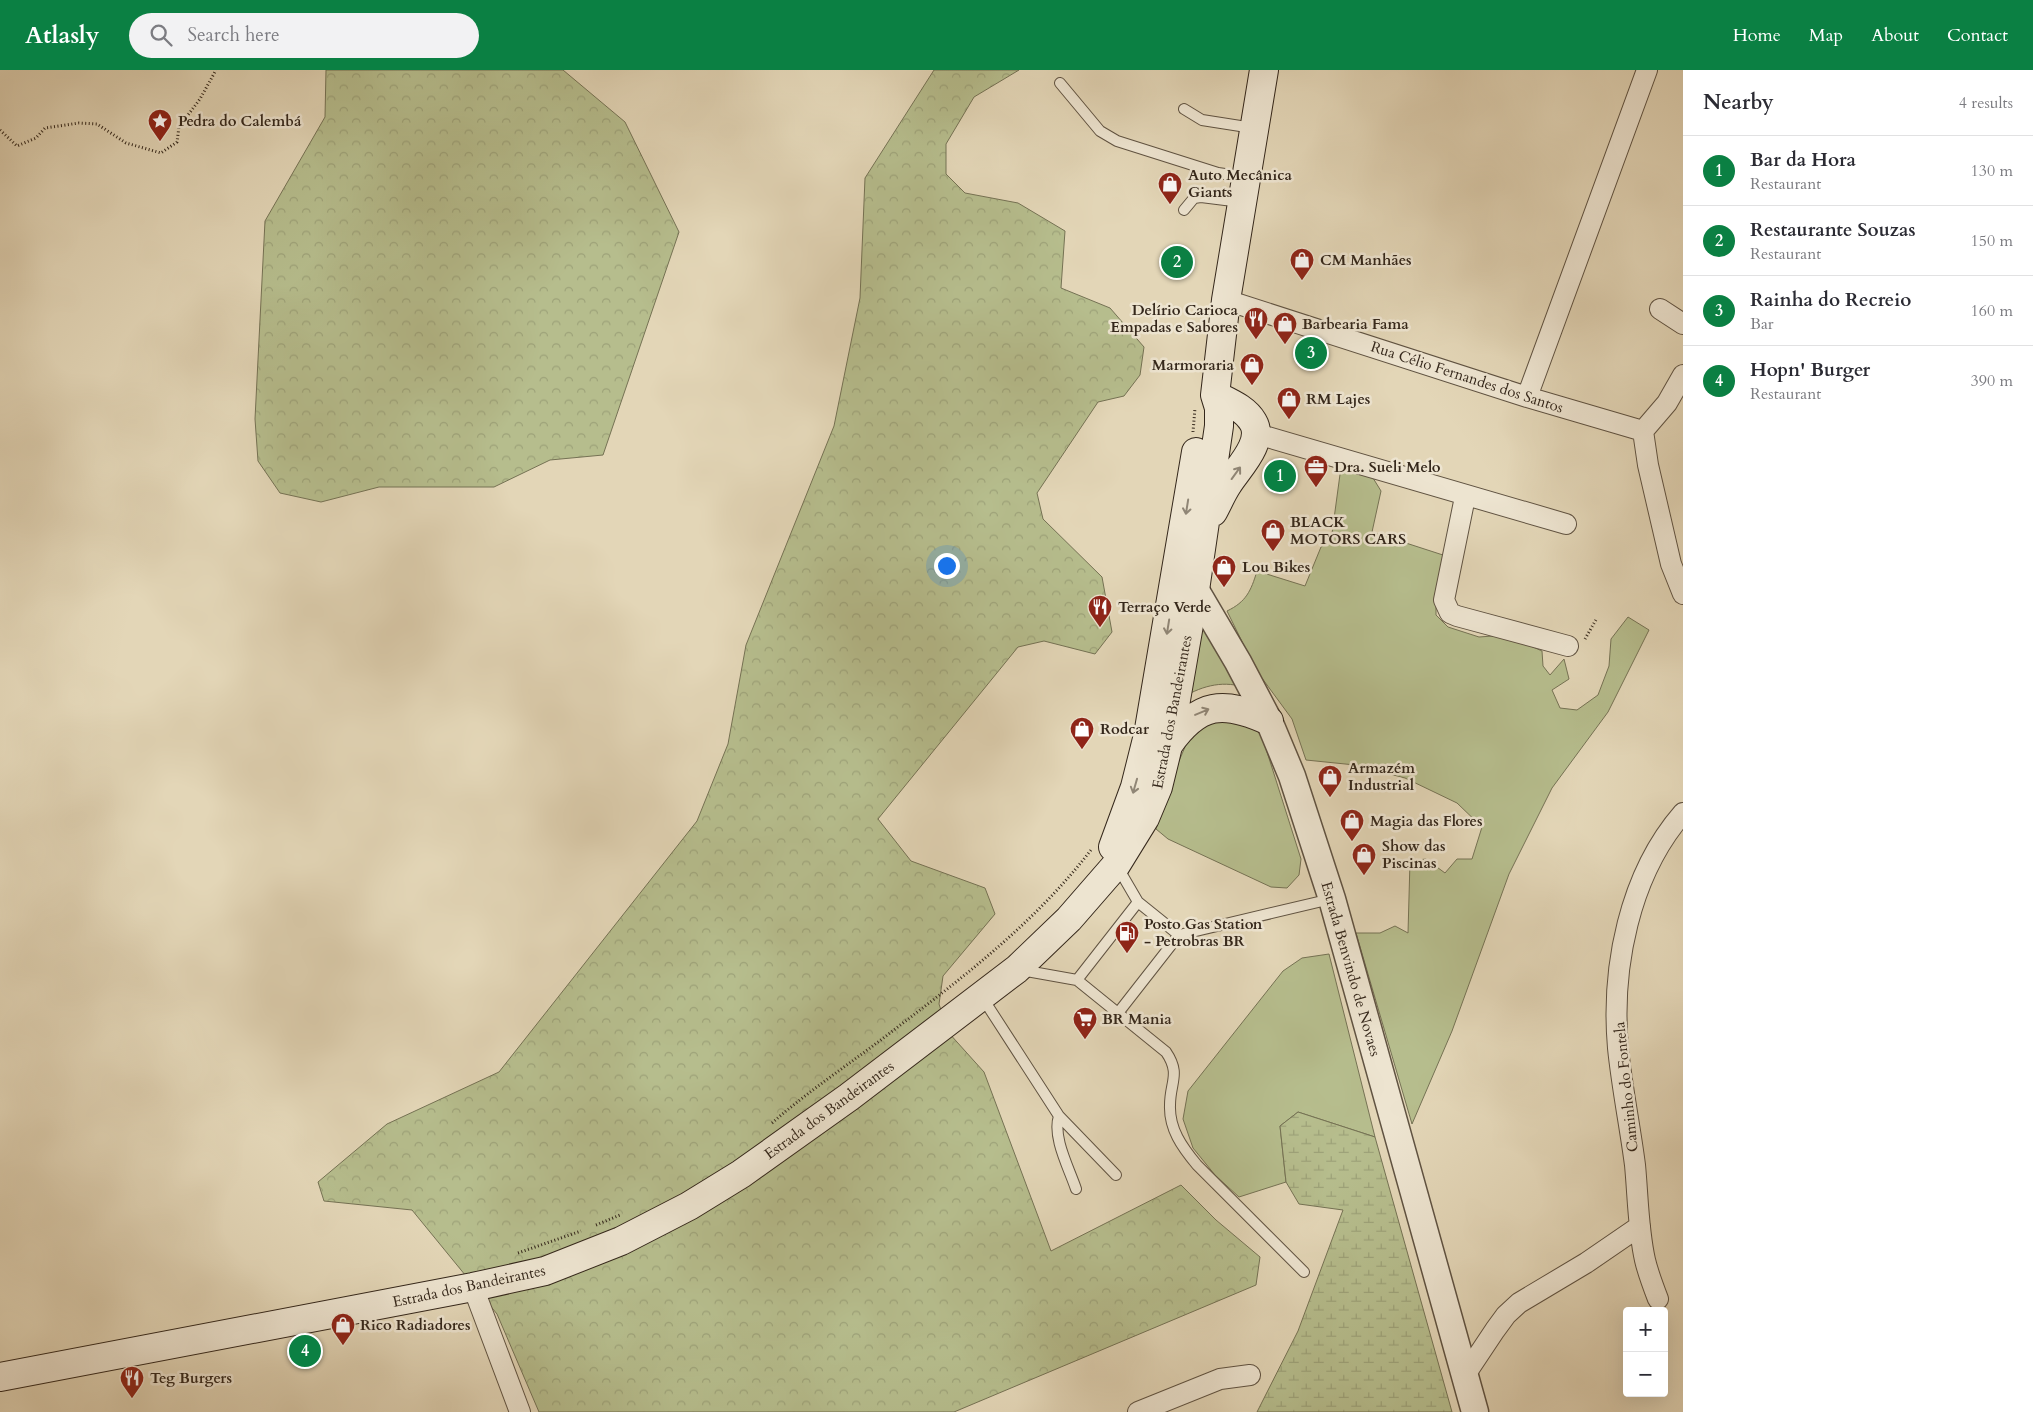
<!DOCTYPE html>
<html lang="en">
<head>
<meta charset="utf-8">
<style>
  :root { --surface:#fff; --page:#f2f2f3; --text:#2b2b33; --muted:#7c7c81; --line:#e1e1e2; --accent:#0b8043 }
  body { margin:0; font-family:Cardo,serif; background:var(--page); color:var(--text) }
  .controls { position:absolute; right:15px; bottom:15px; display:grid; overflow:hidden; border-radius:5px; box-shadow:0 5px 20px #0002 }
  .controls button { width:45px; height:45px; display:grid; place-items:center; padding:0; border:0; border-bottom:1px solid var(--line); background:var(--surface); color:var(--text); font:25px sans-serif }
  .you { position:absolute; left:946px; top:495px; width:18px; height:18px; margin:-12px; border:4px solid #fff; border-radius:50%; background:#1a73e8; box-shadow:0 0 0 8px #1a73e833 }
  .badge { display:grid; place-items:center; width:32px; height:32px; border-radius:50%; background:var(--accent); color:#fff; font-size:16px; font-weight:700 }
  .pin { position:absolute; translate:-50% -50%; border:2px solid #fff; box-shadow:0 1px 5px #0006 }
  .list { margin:0; padding:0; list-style:none }
  h2 { display:flex; justify-content:space-between; align-items:center; height:65px; margin:0; padding:0 20px; font-size:21px }
  h2 small { font-size:16px; font-weight:400; color:var(--muted) }
  .list li { display:grid; grid-template-columns:32px 1fr auto; gap:15px; align-items:center; box-sizing:border-box; height:70px; padding:0 20px; border-top:1px solid var(--line) }
  .list b { display:block; font-size:19px; white-space:nowrap }
  .list p { margin:0; font-size:16px; white-space:nowrap; color:var(--muted) }
  .list em { font-size:16px; font-style:normal; color:var(--muted) }
  .icon { flex:none; width:28px; height:28px; fill:none; stroke:currentColor; stroke-width:2; stroke-linecap:round; stroke-linejoin:round }
  .map { position:relative; flex:none; width:1683px; height:1342px; overflow:hidden }
  header { display:flex; align-items:center; gap:30px; box-sizing:border-box; height:70px; padding:0 25px; background:var(--accent); color:#fff }
  header strong { font-size:24px }
  nav { display:flex; gap:28px; margin-inline-start:auto; font-size:18px }
  .search { width:350px; height:45px; background:var(--page); display:flex; align-items:center; gap:12px; box-sizing:border-box; padding:0 18px; border-radius:28px; color:var(--muted); font-size:19px }
  main { display:flex }
  aside { flex:1; background:var(--surface) }
  .map>svg:first-child { display:block }
</style>
</head>
<body>
<header>
<strong>Atlasly</strong>
<div class="search"><svg class="icon" aria-label="search" viewBox="0 0 24 24"><circle cx="10" cy="10" r="6"/><path d="M15 15l6 6"/></svg>Search here</div>
<nav><a>Home</a><a>Map</a><a>About</a><a>Contact</a></nav>
</header>
<main>
<div class="map">
<svg width="1683" height="1342" viewBox="0 0 1683 1342">
  <defs>
    <pattern id="forest-crowns" width="20" height="18" patternUnits="userSpaceOnUse" patternTransform="scale(1.25)"><rect width="20" height="18" fill="#b6bd8d"/><path d="M2 6a3 3 0 1 1 6 0M12 15a3 3 0 1 1 6 0" fill="none" stroke="#9da279"/></pattern>
    <pattern id="wetland-marsh" width="20" height="14" patternUnits="userSpaceOnUse" patternTransform="scale(1.25)"><rect width="20" height="14" fill="#b6bd8d"/><path d="M1 5h8M5 5V1M11 12h8M15 12V8" fill="none" stroke="#9da279"/></pattern>
  </defs>
  <rect width="100%" height="100%" fill="#e3d6b7"/>
  <filter id="stains"><feTurbulence type="fractalNoise" baseFrequency=".004" numOctaves="4"/><feColorMatrix values="0 0 0 0 .2 0 0 0 0 .09 0 0 0 0 .02 0 0 0 .5 -.17"/></filter>
  <radialGradient id="worn" r=".72"><stop offset=".6" stop-color="#630" stop-opacity="0"/><stop offset="1" stop-color="#630" stop-opacity=".3"/></radialGradient>
  <path fill="#b6bd8d" stroke="#757254" d="M1341,397L1373,408L1381,421L1372,462L1446,486L1436,521V545L1448,557L1479,567L1506,565L1542,581L1543,596L1550,605L1564,589L1569,609L1552,620L1560,638L1577,640L1598,625L1609,596L1611,569L1628,547L1649,560L1608,642L1552,718L1509,804L1452,961L1412,1054L1356,863H1380L1395,856L1408,863L1410,791L1426,789L1445,803L1457,789H1472L1482,757L1457,733L1405,708L1355,695L1306,690L1292,649L1256,600L1227,541C1246,532 1251,521 1257,501L1305,516L1321,477L1331,471Z
    M1198,536L1243,617C1221,610 1199,617 1180,629Z
    M1241,647L1261,663L1301,789L1299,805L1287,818L1271,817L1168,769L1156,759L1155,747L1194,656Z
    M1329,884L1375,1067L1298,1042L1280,1056L1286,1112L1239,1127L1215,1105L1193,1078L1183,1049L1188,1021L1283,901L1302,888Z"/>
  <path fill="url(#forest-crowns)" stroke="#757254" d="M326,0H563L625,52L679,162L603,385L550,390L494,417H379L321,432L280,423L258,391L255,349L265,151L325,47Z
    M934,0H1019L974,27L946,74V104L965,123L1018,133L1065,161L1061,218L1110,238L1144,277L1140,305L1124,326L1098,332L1037,423L1043,449L1102,507L1112,562L1095,584L1044,571L1018,577L878,749L911,791L985,818L995,844L943,906L939,934L948,962L984,1002L1051,1181L1181,1115L1216,1150L1260,1187L1256,1215L954,1342H539L497,1244L412,1140L324,1131L318,1112L387,1054L499,1002L697,751L728,674L746,575L834,356L860,228L865,108Z"/>
  <path fill="url(#wetland-marsh)" stroke="#757254" d="M1298,1042L1375,1067L1452,1342H1257L1298,1261L1343,1140L1299,1134L1286,1112L1280,1056Z"/>
  <g fill="none" stroke-linecap="round" stroke-linejoin="round">
    <defs>
      <path id="service" d="M1060,13L1100,61L1117,71L1218,103L1245,107
        M1184,39L1202,50L1253,58
        M1184,140L1194,128L1201,127L1241,132
        M1117,796L1138,832L1179,865L1331,829
        M1021,900L1077,910L1166,982C1181,1004 1170,1012 1170,1035C1169,1059 1182,1077 1197,1095L1304,1202
        M1077,910L1138,832
        M982,927L1059,1046L1116,1105
        M1118,943L1179,865
        M1059,1046C1052,1067 1069,1098 1076,1119"/>
      <path id="minor" d="M1226,230L1527,327L1643,361
        M1660,239L1683,254
        M1527,327L1647,0
        M1643,361L1648,395L1671,494L1683,524
        M1643,361L1667,333L1683,305
        M1257,364L1566,454
        M1465,427L1444,530L1450,543L1457,546L1568,576
        M473,1217L520,1342
        M1658,1229C1653,1216 1648,1203 1645,1190C1638,1159 1638,1126 1635,1095C1630,1056 1622,1018 1618,978C1611,898 1629,805 1683,743
        M1465,1305L1495,1260L1506,1245L1519,1233L1586,1193L1640,1156
        M1138,1342L1220,1309L1250,1305"/>
      <path id="tertiary" d="M1188,507L1238,592L1269,651L1292,706L1332,829L1475,1342"/>
      <path id="secondary" d="M1213,442C1218,433 1222,423 1228,414C1238,398 1265,372 1253,352C1245,338 1228,332 1215,325
        M1169,674C1199,632 1223,630 1269,651
        M1113,777L1135,717L1148,665L1196,382
        M0,1307L473,1217L545,1201L621,1171L689,1136L741,1104L849,1027L1017,899L1069,849L1116,795L1145,748L1158,717L1168,676L1195,520L1219,356V338L1215,325L1226,230L1264,0"/>
    </defs>
    <use href="#service" stroke="#605342" stroke-width="12"/>
    <use href="#minor" stroke="#605342" stroke-width="22"/>
    <use href="#tertiary" stroke="#605342" stroke-width="29"/>
    <use href="#secondary" stroke="#34271b" stroke-width="30"/>
    <path stroke="#34271b" stroke-width="3" stroke-dasharray="1 2.5" stroke-linecap="butt" d="M0,60L17,76L36,68L45,58L79,53L97,54L126,73L161,83L177,72L179,57L200,29L216,0
      M1193,362L1195,338
      M1585,569L1597,548
      M772,1053C812,1018 857,989 899,956C969,903 1037,850 1091,780
      M596,1155L620,1145
      M518,1183L581,1161"/>
    <use href="#service" stroke="#ede4d0" stroke-width="10"/>
    <use href="#minor" stroke="#ede4d0" stroke-width="20"/>
    <use href="#tertiary" stroke="#ede4d0" stroke-width="26"/>
    <use href="#secondary" stroke="#ede4d0" stroke-width="28"/>
  </g>
  <defs><path id="oneway-shaft" d="M-6 0H5M1.5-3L5.5 0L1.5 3" fill="none" stroke-width="1.6" stroke-linecap="round" stroke-linejoin="round" transform="scale(1.25)"/></defs>
  <g stroke="#908676">
    <use href="#oneway-shaft" transform="translate(1236 403) rotate(-54)"/>
    <use href="#oneway-shaft" transform="translate(1187 437) rotate(99)"/>
    <use href="#oneway-shaft" transform="translate(1168 557) rotate(99)"/>
    <use href="#oneway-shaft" transform="translate(1202 642) rotate(-23)"/>
    <use href="#oneway-shaft" transform="translate(1135 716) rotate(106)"/>
  </g>
  <defs>
    <symbol id="sight-pin" viewBox="-11 -11 22 30"><path d="M0 17L-7.5 6A9.5 9.5 0 1 1 7.5 6Z" fill="#8f2418" stroke="#ede4d0"/><path d="M0-6L1.8-2.2L6-1.7L2.9 1.2L3.7 5.4L0 3.3L-3.7 5.4L-2.9 1.2L-6-1.7L-1.8-2.2Z" fill="#fff"/></symbol>
    <symbol id="shop-pin" viewBox="-11 -11 22 30"><path d="M0 17L-7.5 6A9.5 9.5 0 1 1 7.5 6Z" fill="#8f2418" stroke="#ede4d0"/><path d="M-5-2.5h2.3a2.7 3.5 0 0 1 5.4 0H5L5.5 6h-11ZM-1.5-2.5h3a1.5 2.3 0 0 0-3 0Z" fill="#fff"/></symbol>
    <symbol id="restaurant-pin" viewBox="-11 -11 22 30"><path d="M0 17L-7.5 6A9.5 9.5 0 1 1 7.5 6Z" fill="#8f2418" stroke="#ede4d0"/><path d="M-5-6h1v4h1v-4h1v4h1v-4h1v5L-1.5 .5V6h-2V.5L-5-1ZM5-6V6H3V1.5H1.5Q1.5-4 5-6Z" fill="#fff"/></symbol>
    <symbol id="office-pin" viewBox="-11 -11 22 30"><path d="M0 17L-7.5 6A9.5 9.5 0 1 1 7.5 6Z" fill="#8f2418" stroke="#ede4d0"/><path d="M-6-3h4V-5.5h4V-3h4V5H-6ZM-1-4.5V-3h2v-1.5ZM-6 0V1H6V0Z" fill="#fff"/></symbol>
    <symbol id="fuel-pin" viewBox="-11 -11 22 30"><path d="M0 17L-7.5 6A9.5 9.5 0 1 1 7.5 6Z" fill="#8f2418" stroke="#ede4d0"/><path d="M-5.5-6h7V0h2V4h1.3V-2.5L3-4.5l.8-.8L6-3V5H2.5V1h-1V6h-7ZM-4.2-4.7v3.2H.2V-4.7Z" fill="#fff"/></symbol>
    <symbol id="supermarket-pin" viewBox="-11 -11 22 30"><path d="M0 17L-7.5 6A9.5 9.5 0 1 1 7.5 6Z" fill="#8f2418" stroke="#ede4d0"/><path d="M-6-5.5h2.5l.6 2H6L4.5 2H-2.5L-4.4-4H-6ZM-1.5 3.2a1.3 1.3 0 1 0 .1 0ZM3 3.2a1.3 1.3 0 1 0 .1 0Z" fill="#fff"/></symbol>
  </defs>
  <g fill-rule="evenodd">
    <use href="#sight-pin" x="146" y="37" width="28" height="38"/>
    <use href="#shop-pin" x="1156" y="100" width="28" height="38"/>
    <use href="#shop-pin" x="1288" y="176" width="28" height="38"/>
    <use href="#restaurant-pin" x="1242" y="235" width="28" height="38"/>
    <use href="#shop-pin" x="1271" y="240" width="28" height="38"/>
    <use href="#shop-pin" x="1238" y="281" width="28" height="38"/>
    <use href="#shop-pin" x="1275" y="315" width="28" height="38"/>
    <use href="#office-pin" x="1302" y="383" width="28" height="38"/>
    <use href="#shop-pin" x="1259" y="447" width="28" height="38"/>
    <use href="#shop-pin" x="1210" y="483" width="28" height="38"/>
    <use href="#restaurant-pin" x="1086" y="523" width="28" height="38"/>
    <use href="#shop-pin" x="1068" y="645" width="28" height="38"/>
    <use href="#shop-pin" x="1316" y="693" width="28" height="38"/>
    <use href="#shop-pin" x="1338" y="737" width="28" height="38"/>
    <use href="#shop-pin" x="1350" y="771" width="28" height="38"/>
    <use href="#fuel-pin" x="1113" y="849" width="28" height="38"/>
    <use href="#supermarket-pin" x="1071" y="935" width="28" height="38"/>
    <use href="#shop-pin" x="329" y="1241" width="28" height="38"/>
    <use href="#restaurant-pin" x="118" y="1294" width="28" height="38"/>
  </g>
  <g text-anchor="middle" stroke-width="5" stroke-linejoin="round" paint-order="stroke">
    <g font-size="15" font-weight="bold" fill="#34271b" stroke="#ede4d0" text-anchor="start">
      <text x="178" y="56">Pedra do Calembá</text>
      <text x="1188" y="110">Auto Mecânica<tspan x="1188" dy="17">Giants</tspan></text>
      <text x="1320" y="195">CM Manhães</text>
      <text x="1238" y="245" text-anchor="end">Delírio Carioca<tspan x="1238" dy="17">Empadas e Sabores</tspan></text>
      <text x="1302" y="259">Barbearia Fama</text>
      <text x="1234" y="300" text-anchor="end">Marmoraria</text>
      <text x="1306" y="334">RM Lajes</text>
      <text x="1334" y="402">Dra. Sueli Melo</text>
      <text x="1290" y="457">BLACK<tspan x="1290" dy="17">MOTORS CARS</tspan></text>
      <text x="1242" y="502">Lou Bikes</text>
      <text x="1118" y="542">Terraço Verde</text>
      <text x="1100" y="664">Rodcar</text>
      <text x="1348" y="703">Armazém<tspan x="1348" dy="17">Industrial</tspan></text>
      <text x="1370" y="756">Magia das Flores</text>
      <text x="1382" y="781">Show das<tspan x="1382" dy="17">Piscinas</tspan></text>
      <text x="1144" y="859">Posto Gas Station<tspan x="1144" dy="17">- Petrobras BR</tspan></text>
      <text x="1102" y="954">BR Mania</text>
      <text x="360" y="1260">Rico Radiadores</text>
      <text x="150" y="1313">Teg Burgers</text>
    </g>
    <g font-size="15" fill="#34271b" stroke="#ede4d0">
      <text transform="translate(1467 307) rotate(18)" y="5">Rua Célio Fernandes dos Santos</text>
      <text transform="translate(1172 642) rotate(-79)" y="5">Estrada dos Bandeirantes</text>
      <text transform="translate(1351 899) rotate(74)" y="5">Estrada Benvindo de Novaes</text>
      <text transform="translate(1626 1017) rotate(-96)" y="5">Caminho do Fontela</text>
      <text transform="translate(829 1040) rotate(-36)" y="5">Estrada dos Bandeirantes</text>
      <text transform="translate(469 1216) rotate(-12)" y="5">Estrada dos Bandeirantes</text>
    </g>
  </g>
  <rect width="100%" height="100%" filter="url(#stains)"/>
  <rect width="100%" height="100%" fill="url(#worn)"/>
</svg>
<div class="controls">
<button>+</button>
<button>−</button>
</div>
<div class="you"></div>
<div class="pin badge" style="left:1280px;top:406px">1</div>
<div class="pin badge" style="left:1177px;top:192px">2</div>
<div class="pin badge" style="left:1311px;top:283px">3</div>
<div class="pin badge" style="left:305px;top:1281px">4</div>
</div>
<aside>
<h2>Nearby<small>4 results</small></h2>
<ul class="list">
<li><span class="badge">1</span><div><b>Bar da Hora</b><p>Restaurant</p></div><em>130 m</em></li>
<li><span class="badge">2</span><div><b>Restaurante Souzas</b><p>Restaurant</p></div><em>150 m</em></li>
<li><span class="badge">3</span><div><b>Rainha do Recreio</b><p>Bar</p></div><em>160 m</em></li>
<li><span class="badge">4</span><div><b>Hopn' Burger</b><p>Restaurant</p></div><em>390 m</em></li>
</ul>
</aside>
</main>
</body>
</html>
